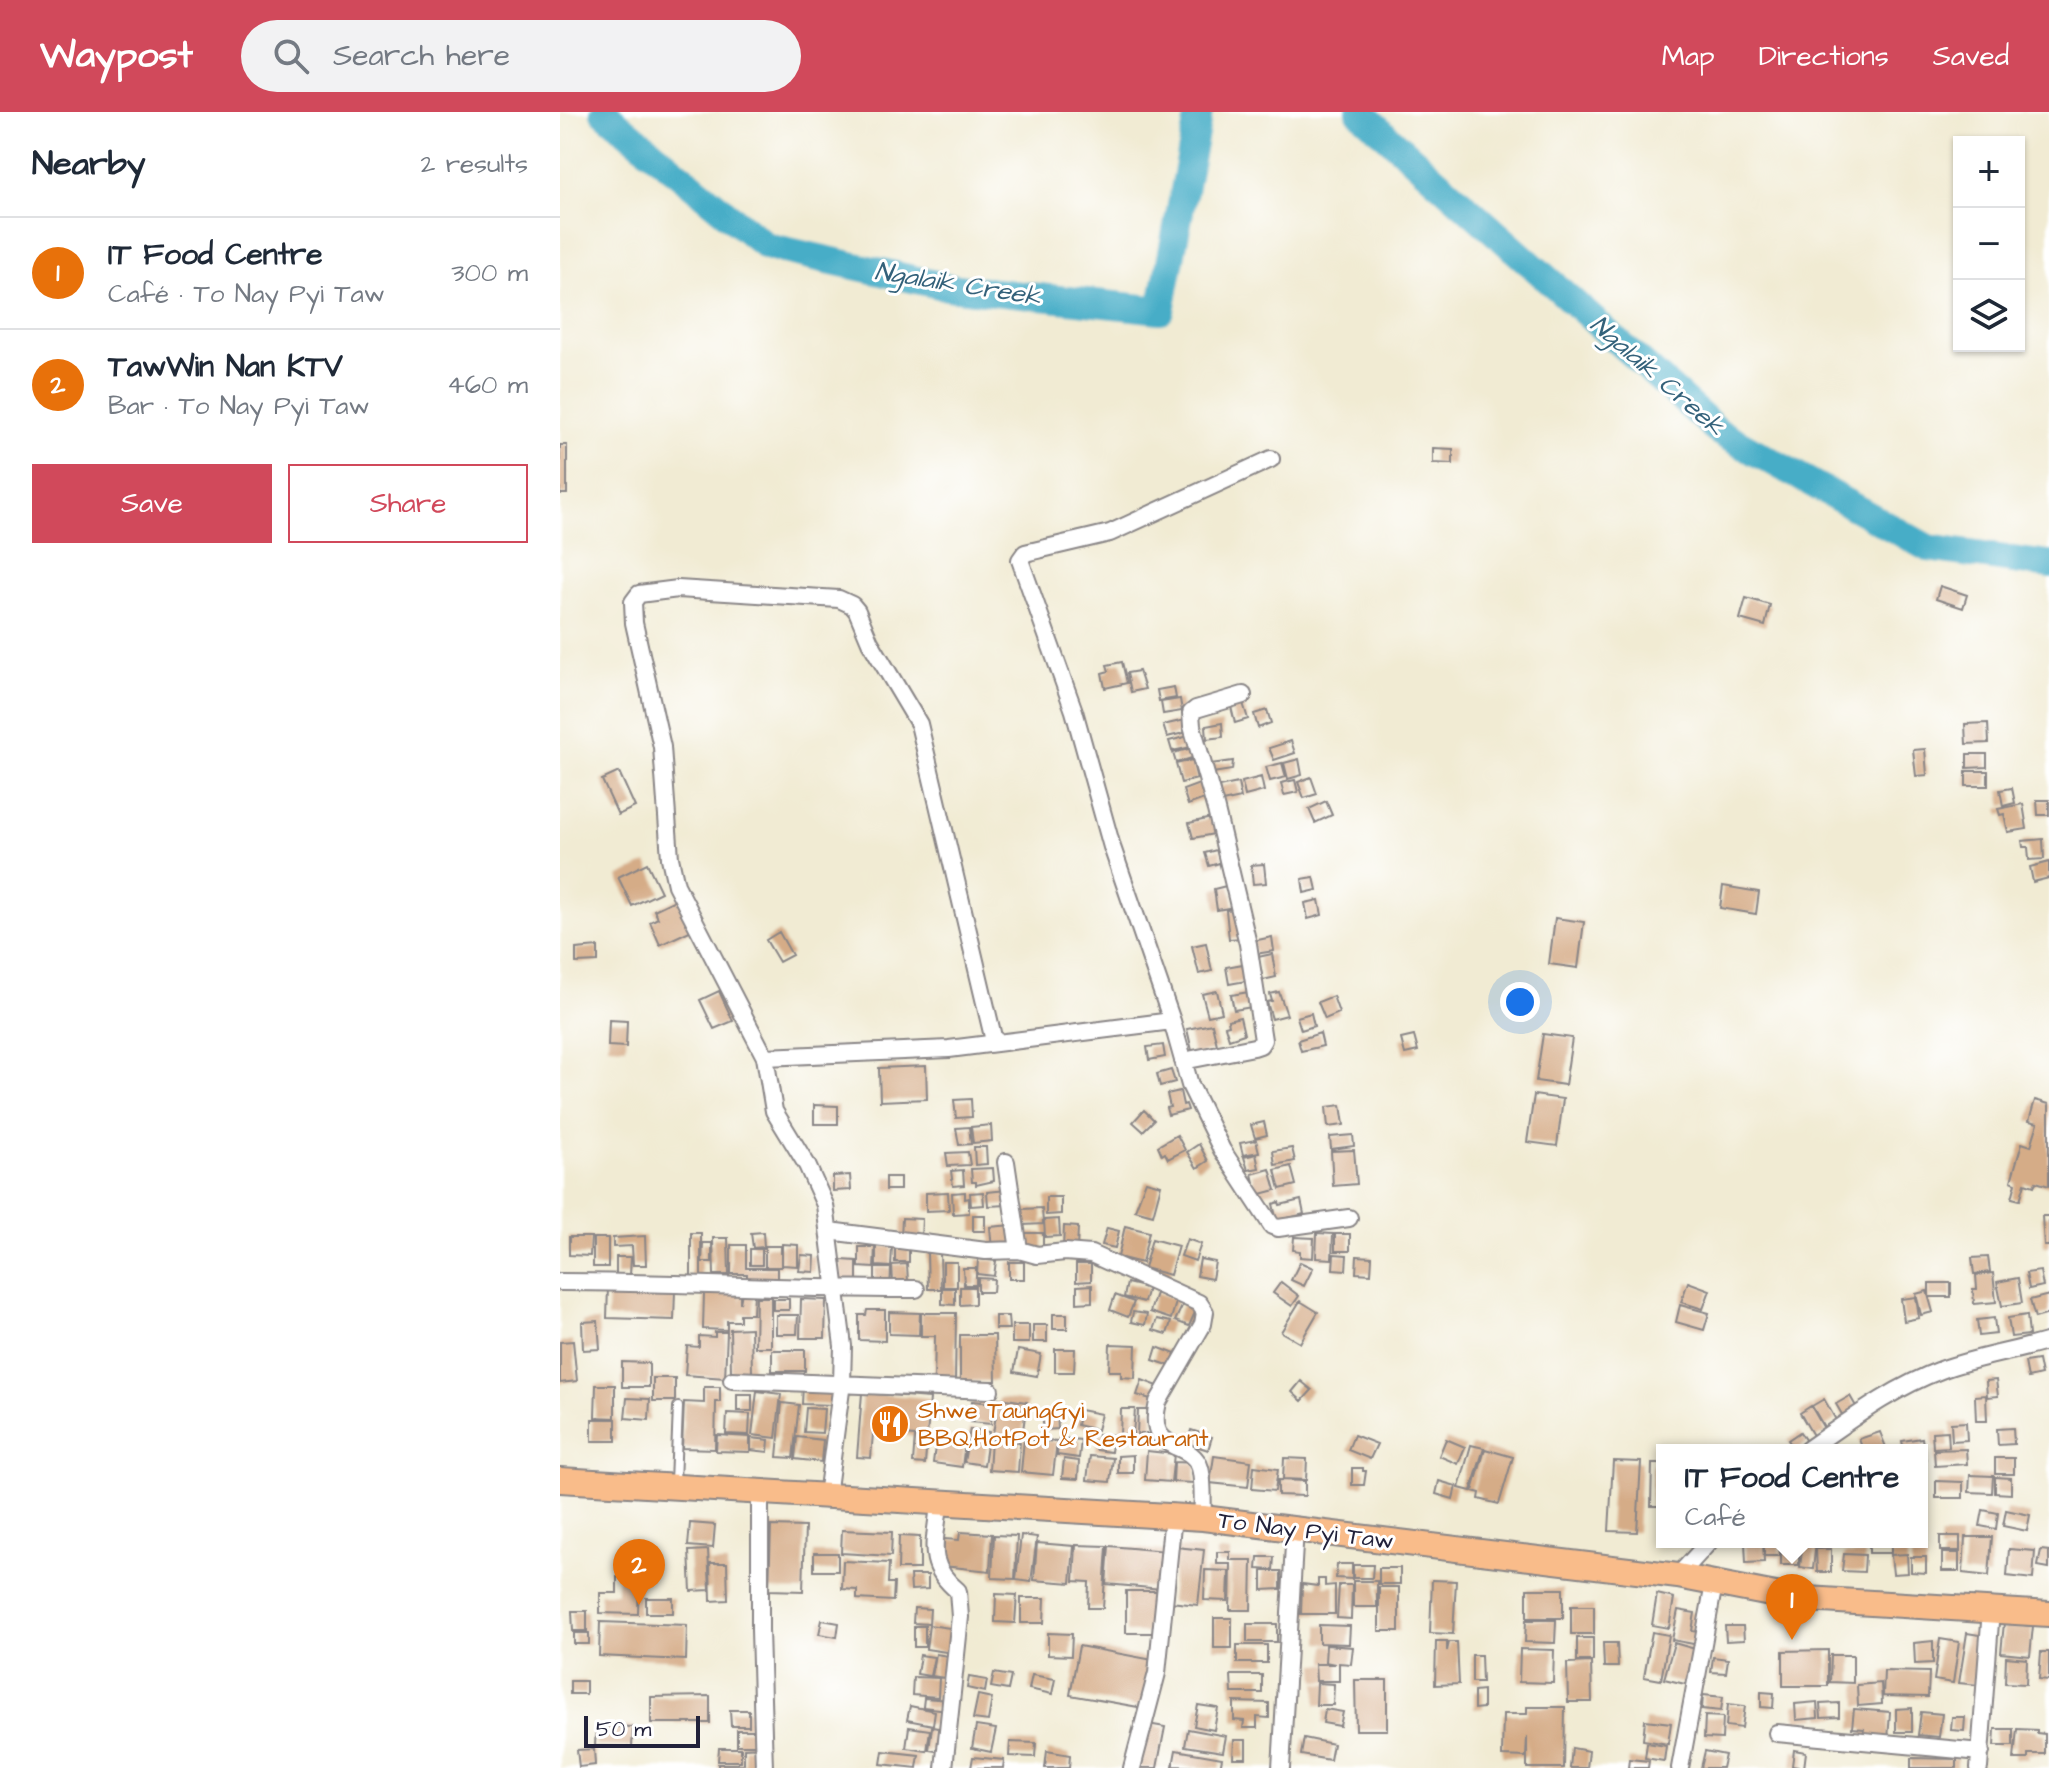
<!DOCTYPE html>
<html lang="en">
<head>
<meta charset="utf-8">
<style>
  :root { --surface:#fff; --page:#f2f2f3; --text:#1f2937; --muted:#747a83; --line:#e0e1e3; --accent:#d1495b }
  body { margin:0; font-family:"Architects Daughter",sans-serif; background:var(--page); color:var(--text) }
  .controls { position:absolute; right:24px; top:24px; display:grid; overflow:hidden; border-radius:0px; box-shadow:0 2px 6px #0004 }
  .controls button { width:72px; height:72px; display:grid; place-items:center; padding:0; border:0; border-bottom:2px solid var(--line); background:var(--surface); color:var(--text); font:40px sans-serif }
  .scale { position:absolute; left:24px; bottom:20px; width:116px; box-sizing:border-box; padding-left:8px; border:4px solid #22223b; border-top:0; font-size:22px; line-height:28px; white-space:nowrap; color:#22223b; -webkit-text-stroke:6px #fff; paint-order:stroke }
  .you { position:absolute; left:960px; top:890px; width:28px; height:28px; margin:-20px; border:6px solid #fff; border-radius:50%; background:#1a73e8; box-shadow:0 0 0 12px #1a73e833 }
  .badge { display:grid; place-items:center; width:52px; height:52px; border-radius:50%; background:var(--accent); color:#fff; font-size:26px; font-weight:700 }
  .pin { position:absolute; translate:-50% -66px; filter:drop-shadow(0 2px 4px #0008) }
  .pin::after { content:''; position:absolute; top:42px; width:28px; height:24px; background:inherit; clip-path:polygon(0 0,100% 0,50% 100%) }
  .popup { position:absolute; left:1096px; top:1332px; width:272px; height:104px; box-sizing:border-box; display:grid; place-content:center; border-radius:0px; background:var(--surface); filter:drop-shadow(0 2px 6px #0005); font-size:26px; white-space:nowrap; color:var(--muted) }
  .popup b { font-size:30px; color:var(--text) }
  .popup::after { content:''; position:absolute; left:50%; top:100%; margin-left:-16px; border:16px solid transparent; border-top-color:var(--surface) }
  .list { margin:0; padding:0; list-style:none }
  h2 { display:flex; justify-content:space-between; align-items:center; height:104px; margin:0; padding:0 32px; font-size:34px }
  h2 small { font-size:26px; font-weight:400; color:var(--muted) }
  .list li { display:grid; grid-template-columns:52px 1fr auto; gap:24px; align-items:center; box-sizing:border-box; height:112px; padding:0 32px; border-top:2px solid var(--line) }
  .list b { display:block; font-size:30px; white-space:nowrap }
  .list p { margin:0; font-size:26px; white-space:nowrap; color:var(--muted) }
  .list em { font-size:26px; font-style:normal; color:var(--muted) }
  .actions { display:flex; gap:16px; padding:24px 32px }
  .actions a { flex:1; padding:18px 0; border:2px solid var(--accent); border-radius:0px; text-align:center; font-size:28px; color:var(--accent) }
  .actions .main { background:var(--accent); color:#fff }
  .icon { flex:none; width:44px; height:44px; fill:none; stroke:currentColor; stroke-width:2; stroke-linecap:round; stroke-linejoin:round }
  .map { position:relative; flex:none; width:1489px; height:1656px; overflow:hidden }
  header { display:flex; align-items:center; gap:48px; box-sizing:border-box; height:112px; padding:0 40px; background:var(--accent); color:#fff }
  header strong { font-size:38px }
  nav { display:flex; gap:44px; margin-inline-start:auto; font-size:28px }
  .search { width:560px; height:72px; background:var(--page); display:flex; align-items:center; gap:20px; box-sizing:border-box; padding:0 28px; border-radius:44px; color:var(--muted); font-size:30px }
  main { display:flex }
  aside { flex:1; background:var(--surface) }
  .map>svg:first-child { display:block }
</style>
</head>
<body>
<header>
<strong>Waypost</strong>
<div class="search"><svg class="icon" aria-label="search" viewBox="0 0 24 24"><circle cx="10" cy="10" r="6"/><path d="M15 15l6 6"/></svg>Search here</div>
<nav><a>Map</a><a>Directions</a><a>Saved</a></nav>
</header>
<main>
<aside>
<h2>Nearby<small>2 results</small></h2>
<ul class="list">
<li><span class="badge" style="background:#e8710a">1</span><div><b>IT Food Centre</b><p>Café · To Nay Pyi Taw</p></div><em>300 m</em></li>
<li><span class="badge" style="background:#e8710a">2</span><div><b>TawWin Nan KTV</b><p>Bar · To Nay Pyi Taw</p></div><em>460 m</em></li>
</ul>
<div class="actions"><a class="main">Save</a><a>Share</a></div>
</aside>
<div class="map">
<svg width="1489" height="1656" viewBox="0 0 1489 1656">
  <rect width="100%" height="100%" fill="#fff"/>
  <filter id="ink" filterUnits="userSpaceOnUse"><feTurbulence type="fractalNoise" baseFrequency=".0125" numOctaves="2"/><feDisplacementMap in="SourceGraphic" scale="16" xChannelSelector="R" yChannelSelector="G"/><feConvolveMatrix kernelMatrix="1 2 1 2 8 2 1 2 1" color-interpolation-filters="sRGB"/></filter>
  <filter id="wash" filterUnits="userSpaceOnUse"><feTurbulence type="fractalNoise" baseFrequency=".006" numOctaves="4" result="noise"/><feDisplacementMap in="SourceGraphic" scale="32" xChannelSelector="R" yChannelSelector="G"/><feGaussianBlur stdDeviation="1.8" result="paint"/><feColorMatrix in="noise" values="0 0 0 0 0 0 0 0 0 0 0 0 0 0 0 0 0 1.4 0 .05"/><feComposite in="paint" operator="in"/></filter>
  <g filter="url(#wash)">
    <rect width="100%" height="100%" fill="#f1ebd3"/>
    <g fill="none" stroke-linecap="round" stroke-linejoin="round">
      <path stroke="#47adc7" stroke-width="28" d="M44,0L206,134L388,175L601,198L639,0
        M800,0L1159,320L1368,436L1489,453"/>
    </g>
    <g id="blocks">
      <path fill="#d5ac87" d="M0,333H7V382H0Z
        M873,336L893,337V352L873,351Z
        M1380,474L1407,483L1403,496L1376,487Z
        M1186,486L1210,493L1205,514L1180,507Z
        M562,550L567,571L545,576L542,561L549,559L547,553Z
        M579,559L585,577L571,580L567,561Z
        M614,575L616,586L599,589L597,578Z
        M620,587L622,599L603,602L601,590Z
        M683,591L688,607L675,611L671,595Z
        M707,598L711,611L698,616L694,602Z
        M625,608L628,620L607,625L603,613Z
        M662,611L663,625L647,627L646,614Z
        M1428,611L1429,631L1406,632L1405,612Z
        M629,624L632,635L612,639L609,629Z
        M731,629L735,641L714,648L709,636Z
        M632,636L635,645L616,651L613,641Z
        M1365,637L1367,663L1356,664L1353,638Z
        M1407,642H1427V655L1407,656Z
        M739,647L742,663L728,667L724,651Z
        M632,648L637,667L621,671L616,652Z
        M673,649L672,658L652,661L650,652Z
        M722,651L726,665L710,669L706,655Z
        M1406,659H1428V674H1406Z
        M59,660L75,695L58,703L42,668Z
        M701,665L704,679L685,684L682,670Z
        M751,665L757,682L744,686L738,670Z
        M735,668L738,680L724,683L721,671Z
        M642,671L647,686L628,693L623,678Z
        M678,671L681,686L662,690L659,675Z
        M1452,676L1455,691L1443,694L1440,678Z
        M1477,688H1489V703H1478Z
        M766,689L772,703L755,711L749,697Z
        M1463,692L1467,717L1448,720L1444,702L1440,703L1438,697Z
        M656,705L659,721L633,726L629,711Z
        M1483,727L1484,747L1469,748L1468,735H1463L1462,729Z
        M660,737L663,750L649,754L645,741Z
        M1489,750V766L1473,770L1470,755Z
        M87,751L101,780L72,794L58,765Z
        M704,752L706,771L693,772L691,753Z
        M754,765L757,778L744,781L742,767Z
        M670,773L674,795L657,798L654,777Z
        M1163,774L1199,780L1196,802L1160,796Z
        M121,785L136,816L100,833L90,810L98,806L94,798Z
        M759,788L762,803L748,807L745,791Z
        M678,797L682,826L669,827L666,798Z
        M995,806L1024,810L1018,856L989,852Z
        M219,820L232,843L219,850L206,828Z
        M712,825L714,839L695,842L693,829Z
        M646,831L652,859L639,862L632,834Z
        M38,835V850L16,851V837Z
        M712,842L716,865L703,868L698,845Z
        M683,852L686,869L669,872L666,855Z
        M159,879L173,909L154,917L140,888Z
        M657,879L662,901L648,904L642,882Z
        M689,880L692,895L674,898L671,883Z
        M719,880L727,903L712,907L707,890L712,889L710,882Z
        M773,884L779,901L765,907L758,890Z
        M751,901L754,914L741,918L737,905Z
        M680,905L684,922L669,927L665,914L669,913L668,908Z
        M49,908L67,909L66,935L48,934Z
        M652,912L658,937L633,943L627,917Z
        M760,921L763,934L741,939L738,928Z
        M983,922L1012,926L1005,973L976,969Z
        M854,924L858,939L845,942L841,927Z
        M603,933L605,945L589,948L587,935Z
        M366,954L367,987L320,989L319,956Z
        M611,958L615,970L600,974L597,962Z
        M620,979L623,993L626,992L628,998L608,1003L606,996L610,995L607,982Z
        M974,983L1003,987L997,1034L967,1030Z
        M411,987L412,1005L396,1006L394,988Z
        M1475,988L1489,992V1074L1476,1070L1474,1074L1465,1071L1460,1088L1452,1086L1456,1071L1451,1069L1462,1031L1471,1034L1478,1011L1469,1009Z
        M254,993L278,994V1012H254Z
        M781,993L784,1013L768,1015L766,995Z
        M584,998L594,1008L583,1019L573,1010Z
        M704,1010L707,1023L695,1026L691,1013Z
        M431,1013L432,1029L413,1031L411,1015Z
        M409,1015L411,1032L399,1033L396,1016Z
        M617,1023L625,1038L608,1047L605,1041L602,1043L598,1034Z
        M793,1023L794,1034L771,1037L770,1025Z
        M696,1028L699,1040L683,1043L680,1031Z
        M639,1032L648,1049L637,1056L627,1040Z
        M414,1035H426L427,1052L415,1053Z
        M732,1036L735,1049L715,1053L713,1039Z
        M794,1038L797,1072L773,1074L771,1039Z
        M408,1040L410,1053L388,1054L386,1041Z
        M696,1042L699,1056L688,1058L684,1045Z
        M731,1054L736,1073L720,1077L715,1058Z
        M433,1056L434,1069L416,1073V1070H412L411,1057Z
        M710,1057L716,1078L697,1083L692,1062Z
        M403,1058L404,1073L393,1074L391,1059Z
        M290,1063L291,1078L273,1079V1064Z
        M326,1065H340V1078H326Z
        M586,1069L601,1073L593,1103L575,1098Z
        M447,1078L448,1093L428,1094L427,1080Z
        M388,1080L389,1098L366,1099V1081Z
        M405,1080V1087L409,1086V1101L393,1102L392,1081Z
        M423,1080L424,1093L411,1094L410,1081Z
        M486,1085H501V1102L486,1103Z
        M741,1088L744,1102L717,1109L713,1092L719,1090L720,1093Z
        M482,1096L483,1112L463,1113L462,1097Z
        M413,1103H425V1119H413Z
        M1482,1104H1489V1134H1484Z
        M342,1106L362,1107L361,1126L341,1125Z
        M499,1107L500,1124L485,1125L484,1108Z
        M452,1113L454,1136L432,1138L430,1115Z
        M504,1114L518,1115L517,1138L503,1137Z
        M565,1114L589,1120L582,1151L558,1145Z
        M547,1116L559,1119L555,1136L542,1133Z
        M203,1120L204,1135L193,1136L191,1121Z
        M131,1121H141V1165L131,1164Z
        M462,1121H483V1137H462Z
        M757,1121L773,1122L772,1147L756,1146Z
        M775,1122H790V1139H775Z
        M85,1124L86,1153H73L72,1134L53,1135V1126Z
        M9,1125H31L30,1144L9,1143Z
        M734,1125L754,1126L753,1146L740,1145V1139L733,1138Z
        M33,1126H48V1155H33Z
        M153,1126H168L169,1163H154Z
        M592,1127L618,1134L610,1163L584,1156Z
        M627,1127L641,1132L635,1149L621,1144Z
        M143,1131H152V1150H142Z
        M222,1132L238,1133V1154L222,1153Z
        M171,1133H186V1156H217V1168H187V1162H171Z
        M205,1134H221V1155H205Z
        M316,1134L332,1135L331,1155L316,1154Z
        M299,1135H315L314,1156L299,1155Z
        M190,1137H202V1153H190Z
        M335,1137H349V1150H335Z
        M367,1141H380L381,1177H368Z
        M774,1142L787,1143L786,1158L773,1157Z
        M241,1143L255,1144L254,1160L239,1159Z
        M797,1144L812,1145L811,1162L796,1161Z
        M56,1145H71L70,1163H56Z
        M1428,1145L1430,1160L1414,1162L1412,1146Z
        M418,1147L436,1149L434,1164L417,1162Z
        M640,1147L655,1150L652,1167L637,1164Z
        M281,1148L297,1149V1169L281,1168Z
        M383,1150H397V1175H383Z
        M449,1150H464V1167H449Z
        M740,1150L753,1156L744,1174L731,1168Z
        M347,1152L348,1170H333L332,1153Z
        M516,1152H531V1169L516,1170Z
        M315,1156H331L330,1177L315,1176Z
        M403,1156H416V1173H404Z
        M1480,1159L1483,1174L1469,1177L1466,1161Z
        M1433,1161L1436,1190L1414,1192L1413,1177H1417L1416,1163Z
        M418,1166L434,1167L433,1180H418Z
        M1458,1166L1462,1191L1442,1194L1437,1170Z
        M721,1170L739,1184L732,1194L713,1181Z
        M1128,1170L1150,1178L1143,1197L1121,1190Z
        M567,1171L588,1176L584,1190L564,1185Z
        M1369,1171H1391V1185H1369Z
        M532,1173V1190L517,1191V1174Z
        M48,1175L115,1178L114,1208L47,1206Z
        M400,1175H415V1192L400,1193Z
        M382,1176H395V1193L382,1192Z
        M168,1179L180,1180V1191L182,1180L194,1181L193,1202H180V1209H167V1218L143,1217L144,1181L168,1182Z
        M1367,1179L1373,1200L1361,1203L1356,1182Z
        M596,1181L617,1187L611,1207L590,1200Z
        M555,1183L574,1190L568,1205L550,1198Z
        M1489,1183V1202L1475,1206L1470,1188Z
        M196,1185H211V1235H195Z
        M1356,1185L1359,1206L1344,1209L1341,1187Z
        M213,1187H229V1198H213Z
        M241,1187L266,1188L265,1226H240Z
        M740,1189L758,1200L740,1231L721,1220Z
        M623,1192L636,1198L629,1214L615,1209Z
        M1120,1193L1149,1201L1144,1218L1116,1210Z
        M307,1198H325V1229L299,1228V1203H306Z
        M329,1200L360,1201L359,1223L329,1222Z
        M573,1200L587,1202L585,1213L571,1210Z
        M361,1201H396L395,1272H374L375,1224H361Z
        M493,1202H507V1217H493Z
        M216,1203H238L237,1222H216Z
        M1467,1203L1469,1223L1451,1225L1448,1206Z
        M435,1204H448L449,1217H435Z
        M1434,1206L1436,1222L1419,1224L1417,1208Z
        M597,1207L611,1210L607,1222L593,1218Z
        M38,1209L40,1237L23,1238L22,1210Z
        M452,1213H469V1231H452Z
        M473,1213H487V1230H473Z
        M191,1216L192,1260H171L170,1217Z
        M155,1220H167L165,1266L125,1263L127,1234L139,1235V1224L155,1225Z
        M400,1223H435L436,1269H400Z
        M13,1229L17,1269L0,1271V1230Z
        M550,1232L576,1233L575,1266L561,1265V1259H549Z
        M597,1235L618,1243L614,1255L593,1248Z
        M495,1237H515L514,1260H495Z
        M212,1238H245V1259H212Z
        M458,1238L481,1242L477,1264L454,1260Z
        M1478,1248L1481,1263L1468,1266L1465,1250Z
        M62,1250L89,1251V1275H62Z
        M93,1266H115V1289H93Z
        M582,1268L598,1274L594,1288L577,1283Z
        M1436,1268L1438,1284L1427,1285L1426,1269Z
        M741,1269L752,1278L742,1289L732,1280Z
        M36,1273H55V1306L35,1305Z
        M243,1273L275,1274L274,1293L242,1292Z
        M144,1275H160V1290H156L155,1337L122,1336L124,1290L144,1291Z
        M197,1279L221,1282L216,1326L192,1323Z
        M302,1281L370,1286L365,1352L353,1351L355,1324L313,1321L311,1346L297,1345Z
        M177,1282H192V1299H177Z
        M1426,1283L1427,1309H1416L1415,1284Z
        M1290,1284L1298,1298L1284,1306L1276,1292Z
        M67,1286L90,1287L89,1308L65,1306Z
        M439,1286L467,1290L462,1325L433,1321Z
        M1264,1287L1276,1308L1264,1315L1252,1294Z
        M412,1289L433,1291L431,1312L410,1310Z
        M222,1291L239,1293L233,1346L217,1345Z
        M1251,1294L1266,1320L1255,1327L1240,1301Z
        M246,1296L264,1297L262,1321L244,1320Z
        M561,1297H575L573,1323L560,1322Z
        M520,1298L541,1302L537,1318L517,1313Z
        M578,1298H593L592,1322H577Z
        M483,1300H497L498,1317L483,1318Z
        M167,1301L190,1302L189,1323L166,1322Z
        M32,1307H56V1329H32Z
        M1406,1310L1407,1328L1392,1329L1391,1311Z
        M1453,1316L1454,1332L1438,1333L1437,1317Z
        M410,1317L429,1320L424,1353L404,1350Z
        M631,1318L652,1325L648,1338L627,1331Z
        M1388,1319L1389,1335L1373,1336L1372,1320Z
        M1240,1320L1247,1331L1235,1338L1228,1328Z
        M1320,1320L1327,1338H1303L1299,1327Z
        M538,1322L553,1323L551,1340L536,1338Z
        M157,1323L190,1325V1340L156,1339Z
        M794,1323L817,1332L810,1347L788,1338Z
        M237,1325L263,1328L261,1350L235,1347Z
        M191,1326L209,1328L208,1340L191,1338Z
        M499,1326L521,1328L519,1346L497,1343Z
        M1362,1326L1366,1351L1362,1352V1338H1344L1342,1329Z
        M376,1327L405,1331L402,1355L373,1351Z
        M464,1327L497,1330L493,1363L461,1360Z
        M886,1327L905,1335L898,1352L879,1344Z
        M431,1328L460,1330L458,1360L429,1358Z
        M911,1333L924,1336L911,1379L899,1376Z
        M925,1337L953,1345L939,1392L919,1387L920,1381L913,1379Z
        M1406,1337L1407,1352L1375,1354L1374,1338Z
        M587,1339L614,1342L611,1370L585,1368Z
        M573,1343V1361H558V1344Z
        M530,1344L553,1346L550,1370L527,1368Z
        M654,1344L691,1349L688,1375L650,1371Z
        M724,1346L747,1347L746,1368L723,1367Z
        M1435,1346H1454V1362H1435Z
        M504,1347L519,1349L518,1367L502,1366Z
        M1053,1349L1081,1350L1077,1420L1049,1419Z
        M614,1350L636,1351L635,1371L613,1370Z
        M1092,1352H1102V1394H1091Z
        M694,1354L718,1357L715,1379L692,1377Z
        M792,1356H803V1359H806L804,1373H792Z
        M1410,1363L1433,1364L1432,1381L1409,1380Z
        M1435,1365L1451,1366V1382L1435,1381Z
        M718,1368L745,1369V1384L718,1383Z
        M879,1369L896,1374L893,1387L876,1382Z
        M1376,1369L1403,1370V1386H1376Z
        M1423,1398L1438,1401L1436,1417L1420,1414Z
        M1446,1398L1470,1403L1467,1419L1443,1414Z
        M130,1411L155,1413L153,1436L128,1434Z
        M211,1414L245,1415L243,1479L209,1478Z
        M282,1418L332,1420L331,1444L281,1441Z
        M400,1420L432,1422L430,1459L383,1454L384,1427L399,1428Z
        M434,1423L457,1424L455,1467L432,1466Z
        M461,1423L477,1425L471,1470L456,1468Z
        M339,1424L360,1425V1457H338Z
        M1380,1424H1400V1439H1380Z
        M1405,1425H1432L1429,1464L1403,1461Z
        M1185,1430H1203L1204,1450L1186,1451Z
        M1204,1430H1219L1220,1444H1204Z
        M1243,1430H1256L1253,1457L1240,1455Z
        M1309,1430H1331V1441H1309Z
        M477,1431L514,1434L511,1471L474,1468Z
        M516,1433L547,1434L543,1496H528L529,1470L514,1469Z
        M549,1434L605,1439L602,1477L546,1472Z
        M616,1435L644,1438L638,1493L610,1490Z
        M1256,1437H1271V1460H1257Z
        M1449,1437L1475,1439L1473,1467L1447,1464Z
        M148,1438L150,1478L131,1479L129,1439Z
        M1221,1438H1239V1453H1221Z
        M1481,1438L1489,1439V1456L1478,1454Z
        M657,1440H670V1448H692L691,1498H670L671,1452H657Z
        M254,1441H278V1459H254Z
        M1382,1441H1399V1459H1382Z
        M1284,1442L1305,1443L1304,1460L1282,1459Z
        M1347,1442L1348,1461L1333,1462L1331,1443Z
        M698,1445H714L713,1458L697,1457Z
        M1351,1445H1366V1461L1351,1460Z
        M283,1449L329,1451L328,1471H334L333,1489L297,1487V1478L282,1477Z
        M150,1451H167L168,1488L151,1489Z
        M777,1452H792V1467L776,1466Z
        M793,1453H813L812,1466H793Z
        M819,1456H840V1472H819Z
        M645,1458L669,1459L668,1489L644,1488Z
        M702,1459H721V1477L702,1478Z
        M350,1463H368V1477L351,1478Z
        M57,1465L79,1466L78,1502L40,1501V1481H57Z
        M758,1467H765V1474L775,1473V1502H741L742,1472L758,1474Z
        M872,1468L896,1469L893,1522L870,1521Z
        M793,1469H817V1495H793Z
        M779,1473H792L791,1507L777,1506Z
        M819,1475H839V1519H819Z
        M967,1477H1003V1506H967Z
        M566,1479H599L598,1521H566Z
        M436,1482L457,1483L455,1511L435,1510Z
        M1097,1482L1114,1486L1109,1516L1092,1513Z
        M86,1486H113V1501H86Z
        M461,1486H485L484,1511H461Z
        M1011,1494H1034V1522H1011Z
        M354,1496L370,1497L369,1512L353,1511Z
        M1118,1498L1135,1501L1132,1519L1142,1521L1139,1533L1112,1528Z
        M12,1499H27V1519H13Z
        M654,1506H672V1536H654Z
        M262,1508L279,1511L277,1525L259,1522Z
        M966,1508H996L995,1531L965,1530Z
        M40,1510L127,1513L126,1548L39,1544Z
        M1444,1511L1473,1514L1470,1544L1441,1541Z
        M687,1512H717V1530H687Z
        M369,1513L397,1517L393,1541L366,1537Z
        M759,1513L790,1514L789,1532L759,1531Z
        M354,1514H365V1535H354Z
        M1165,1514H1183L1184,1528L1166,1529Z
        M1092,1520L1109,1523L1101,1568L1084,1565Z
        M14,1521H29V1532H14Z
        M488,1521L512,1522L511,1544L488,1543Z
        M1407,1521L1426,1524L1419,1573L1399,1571Z
        M1017,1526H1033V1549H1017Z
        M1380,1527L1399,1530L1393,1571L1374,1568Z
        M876,1529H887V1539L889,1530H897L899,1572L875,1573Z
        M1373,1529V1551L1355,1552L1354,1531Z
        M1043,1531H1057L1058,1555H1044Z
        M1114,1531L1135,1537L1125,1572L1104,1567Z
        M677,1533H707V1551H677Z
        M766,1533L793,1535L791,1552L779,1551V1569H756L755,1552H775L765,1550Z
        M519,1534L593,1548L584,1596L510,1583Z
        M960,1537L994,1538L993,1571L959,1570Z
        M1268,1538V1574H1223V1539Z
        M1481,1540H1489V1568L1479,1567Z
        M376,1542L394,1545L391,1567L372,1564Z
        M360,1543L374,1545L370,1564L357,1562Z
        M912,1543H921L922,1570H912Z
        M1271,1543H1293V1571L1270,1570Z
        M1153,1545L1168,1547L1166,1561L1151,1560Z
        M1446,1545L1467,1547L1466,1572L1445,1571Z
        M1031,1550L1032,1590H1008L1007,1551Z
        M1324,1559L1369,1560L1368,1585L1323,1584Z
        M434,1561L451,1564L448,1578L431,1575Z
        M472,1563L495,1567L492,1582L469,1577Z
        M671,1563H702V1581H672Z
        M353,1565L379,1566L378,1585L352,1583Z
        M409,1565L427,1568L425,1580L407,1576Z
        M795,1568H827V1618H796Z
        M10,1569H26V1582H10Z
        M757,1571L774,1572L773,1593H756Z
        M1321,1571L1322,1592L1298,1594L1297,1573Z
        M923,1578V1596L914,1597V1579Z
        M1201,1580L1214,1581L1213,1596L1201,1595Z
        M418,1583L432,1586L428,1609L413,1607Z
        M1143,1583L1163,1585L1161,1599L1142,1597Z
        M150,1584V1611H91V1585Z
        M364,1586L389,1588L387,1598L363,1595Z
        M674,1590L709,1591V1606L697,1605V1616H683L684,1609L674,1608Z
        M1257,1590L1258,1606L1236,1608L1235,1592Z
        M1279,1591V1605L1261,1606L1260,1592Z
        M1168,1592L1185,1594L1182,1616L1166,1614Z
        M638,1593L658,1596L654,1618L634,1614Z
        M350,1594L375,1599L373,1613L347,1608Z
        M967,1595H1005L1004,1656H967V1624L966,1645L942,1644L943,1602H967Z
        M1352,1596V1620H1336V1597Z
        M765,1597L783,1600L780,1614L763,1611Z
        M1294,1597L1330,1600L1328,1628L1303,1626L1304,1617L1292,1616Z
        M170,1598H189V1614H171Z
        M1361,1600L1382,1602L1379,1625L1358,1623Z
        M1145,1604L1163,1605L1162,1627L1144,1626Z
        M1392,1605H1405L1404,1619L1391,1618Z
        M1085,1608L1111,1611L1108,1632L1083,1628Z
        M588,1612L605,1615L597,1656H580Z
        M36,1614L73,1615L72,1635L35,1634Z
        M416,1614L436,1617L431,1640L412,1636Z
        M349,1615L370,1618L367,1639L346,1636Z
        M372,1615L385,1617L382,1640L369,1638Z
        M628,1617L666,1624L663,1640L625,1634Z
        M1435,1617H1453V1634H1434Z
        M1457,1617L1477,1618V1621L1485,1622V1642H1468V1647H1454Z
        M177,1618H201V1633H177Z
        M744,1626L773,1632L770,1648L741,1643Z
        M674,1628H686V1646H673Z
        M450,1630L476,1631L475,1645L449,1644Z
        M1087,1631L1106,1634L1104,1649L1085,1646Z
        M202,1635V1656H158V1652H184V1636Z
        M159,1636H181V1649H158Z
        M1012,1636L1029,1639L1027,1656H1010Z
        M34,1637L35,1653L19,1655L17,1638Z
        M616,1638L662,1646L660,1656L613,1654Z
        M1234,1638L1246,1640L1244,1656L1232,1654Z
        M323,1639L359,1643L357,1656L321,1652Z
        M487,1639L510,1643L509,1656H485Z
        M1145,1639L1165,1643L1162,1656H1141Z
        M413,1645L444,1648L443,1656H411Z
        M1351,1646L1397,1647V1656H1351Z
        M1069,1647L1089,1649L1088,1656H1068Z"/>
    </g>
  </g>
  <g filter="url(#ink)">
    <use href="#blocks" fill-opacity="0" stroke="#8a8687" stroke-width="2"/>
    <g fill="none" stroke-linecap="round" stroke-linejoin="round">
      <defs>
        <path id="lane" d="M115,1370L118,1295"/>
        <path id="street" d="M711,347L550,421L465,441L460,448L514,599L552,735L612,909L630,973L662,1038L712,1114L718,1116L789,1106
          M205,945L389,937L612,909
          M623,949L694,935L700,933L703,928L688,832L656,698L632,614L631,601L636,597L683,583
          M446,1050L459,1138
          M269,1119L426,1139L459,1138L477,1143L505,1140L531,1142L639,1191L645,1200L643,1212L598,1290C585,1344 631,1326 640,1356C644,1370 642,1391 643,1406
          M0,1170C119,1170 237,1178 356,1177
          M172,1268L430,1278
          M1247,1338C1289,1309 1332,1276 1381,1258C1416,1245 1453,1240 1489,1229
          M200,1381V1518L204,1656
          M267,1384L282,1271L283,1234L265,1093L247,1053L214,999L205,945L116,773L110,746L102,635L74,511L73,490L79,482L118,477L279,487L292,493L297,499L310,530L359,612L434,929
          M379,1391C376,1430 364,1451 398,1479L400,1505L384,1656
          M1118,1464L1149,1430
          M1217,1621L1421,1640
          M572,1656L597,1561L613,1404
          M721,1656L735,1416
          M1120,1656L1154,1472
          M1419,1656L1431,1497"/>
        <path id="primary" d="M0,1368L643,1406L1118,1464L1231,1486L1489,1502"/>
      </defs>
      <use href="#lane" stroke="#8a8687" stroke-width="12"/>
      <use href="#street" stroke="#8a8687" stroke-width="20"/>
      <use href="#primary" stroke="#8a8687" stroke-width="28"/>
      <use href="#lane" stroke="#fff" stroke-width="8"/>
      <use href="#street" stroke="#fff" stroke-width="16"/>
      <use href="#primary" stroke="#f9bc8a" stroke-width="24"/>
    </g>
  </g>
  <defs>
    <symbol id="restaurant-disc" viewBox="-11 -11 22 22"><circle r="9.5" fill="#e8710a" stroke="#fff"/><path d="M-5-6h1v4h1v-4h1v4h1v-4h1v5L-1.5 .5V6h-2V.5L-5-1ZM5-6V6H3V1.5H1.5Q1.5-4 5-6Z" fill="#fff"/></symbol>
  </defs>
  <g fill-rule="evenodd">
    <use href="#restaurant-disc" x="308" y="1290" width="44" height="44"/>
  </g>
  <g text-anchor="middle" stroke-width="6" stroke-linejoin="round" paint-order="stroke">
    <g font-size="24" fill="#c56008" stroke="#fff" text-anchor="start">
      <text x="358" y="1306">Shwe TaungGyi<tspan x="358" dy="28">BBQ,HotPot &amp; Restaurant</tspan></text>
    </g>
    <g font-size="24" fill="#22223b" stroke="#fff">
      <text transform="translate(746 1418) rotate(7)" y="8">To Nay Pyi Taw</text>
    </g>
    <g font-size="26" font-style="italic" fill="#33617a" stroke="#fff">
      <text transform="translate(398 171) rotate(9)" y="9">Ngalaik Creek</text>
      <text transform="translate(1098 263) rotate(41)" y="9">Ngalaik Creek</text>
    </g>
  </g>
</svg>
<div class="controls">
<button>+</button>
<button>−</button>
<button><svg class="icon" aria-label="layers" viewBox="0 0 24 24"><path d="M12 4l9 5-9 5-9-5zM3 14l9 5 9-5"/></svg></button>
</div>
<div class="scale">50 m</div>
<div class="you"></div>
<div class="pin badge" style="left:1232px;top:1528px;background:#e8710a">1</div>
<div class="popup"><b>IT Food Centre</b>Café</div>
<div class="pin badge" style="left:79px;top:1493px;background:#e8710a">2</div>
</div>
</main>
</body>
</html>
